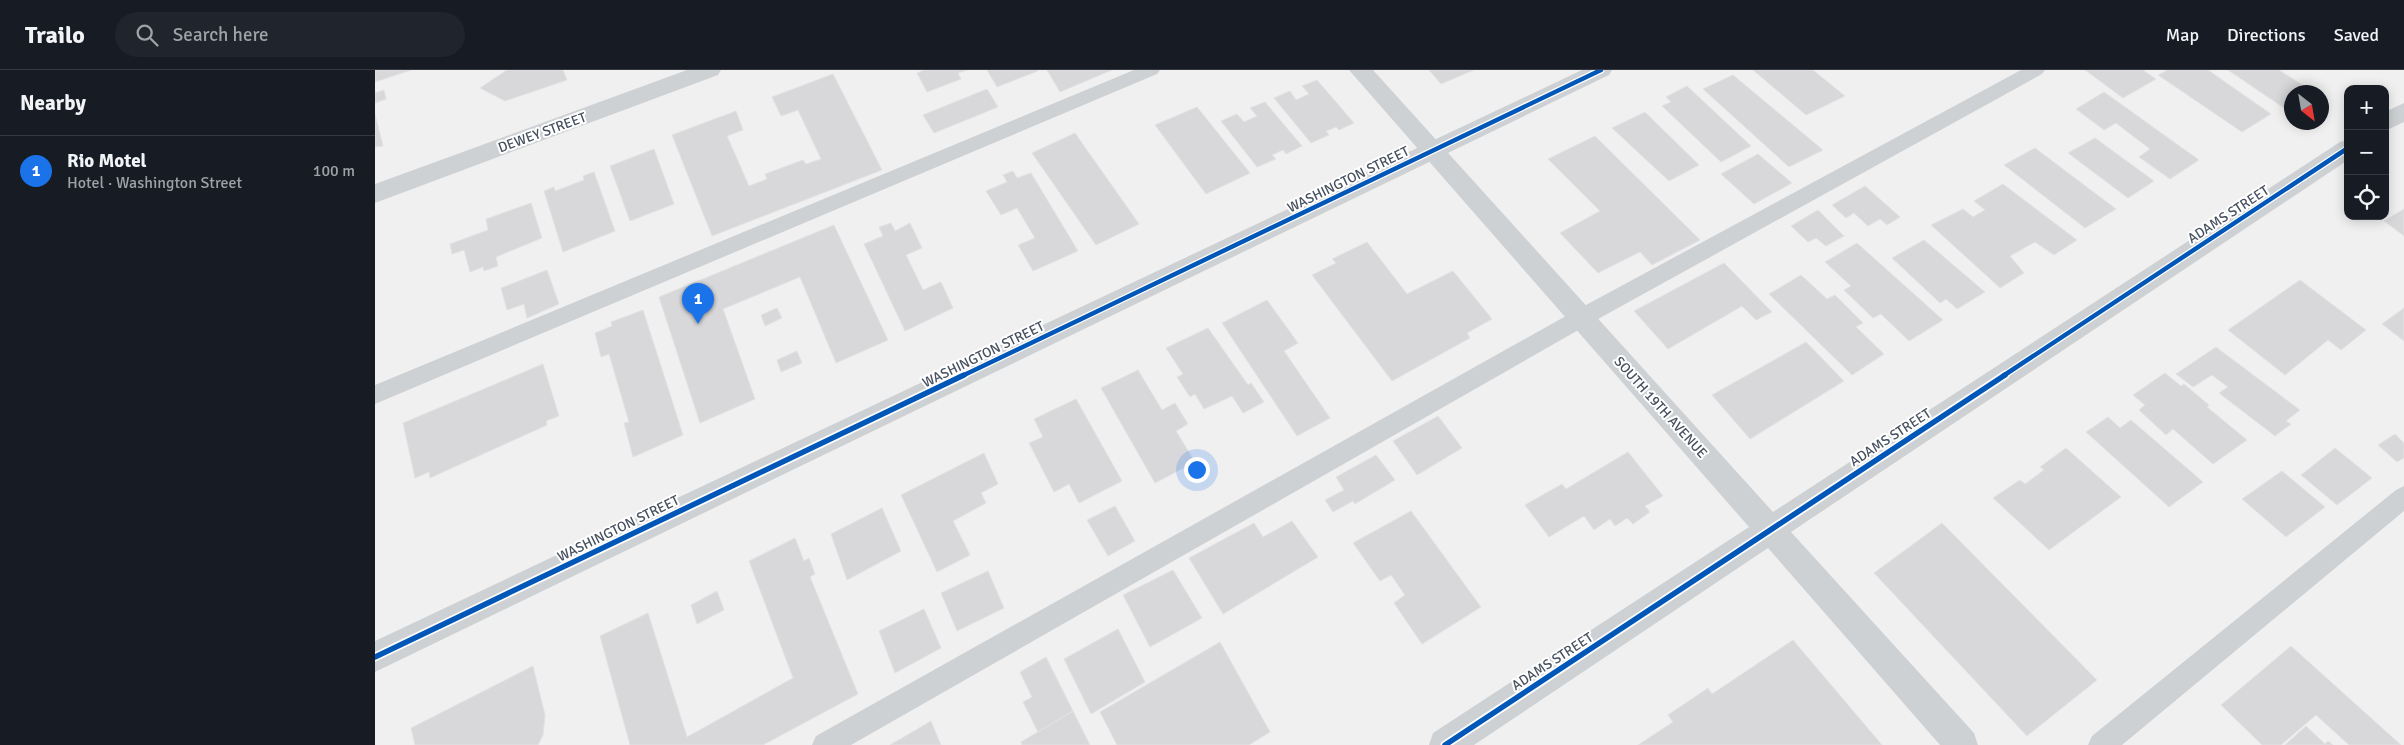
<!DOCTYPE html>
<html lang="en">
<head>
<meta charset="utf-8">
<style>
  :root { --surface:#171b24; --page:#20242c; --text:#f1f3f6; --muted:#9ea1a6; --line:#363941; --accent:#1a73e8 }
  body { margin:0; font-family:Signika,sans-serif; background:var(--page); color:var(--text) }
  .controls { position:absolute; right:15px; top:15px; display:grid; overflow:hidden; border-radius:10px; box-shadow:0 2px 12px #0003 }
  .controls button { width:45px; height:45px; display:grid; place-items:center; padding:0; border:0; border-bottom:1px solid var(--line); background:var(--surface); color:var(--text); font:25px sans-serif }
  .compass { position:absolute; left:1909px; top:15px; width:45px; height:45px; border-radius:50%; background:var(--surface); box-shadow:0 2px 12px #0003; rotate:149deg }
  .you { position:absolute; left:821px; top:399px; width:18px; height:18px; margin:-12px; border:4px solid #fff; border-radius:50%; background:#1a73e8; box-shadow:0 0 0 8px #1a73e833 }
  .badge { display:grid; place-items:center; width:32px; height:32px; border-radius:50%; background:var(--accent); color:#fff; font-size:16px; font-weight:700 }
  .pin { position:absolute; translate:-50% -41px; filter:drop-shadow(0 1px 2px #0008) }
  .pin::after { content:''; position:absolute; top:26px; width:18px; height:15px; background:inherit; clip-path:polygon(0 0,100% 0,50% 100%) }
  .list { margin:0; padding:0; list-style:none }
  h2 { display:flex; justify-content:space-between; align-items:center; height:65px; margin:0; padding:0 20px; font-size:21px }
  h2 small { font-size:16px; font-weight:400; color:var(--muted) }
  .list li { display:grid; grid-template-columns:32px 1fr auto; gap:15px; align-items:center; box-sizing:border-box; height:70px; padding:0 20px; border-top:1px solid var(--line) }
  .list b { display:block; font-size:19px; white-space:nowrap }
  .list p { margin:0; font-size:16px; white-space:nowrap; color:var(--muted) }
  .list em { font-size:16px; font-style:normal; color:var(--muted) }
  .icon { flex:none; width:28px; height:28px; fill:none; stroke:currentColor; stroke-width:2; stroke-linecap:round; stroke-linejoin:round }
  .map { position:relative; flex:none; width:2029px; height:675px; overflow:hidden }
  header { display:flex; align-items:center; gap:30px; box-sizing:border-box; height:70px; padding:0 25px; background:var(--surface); border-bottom:1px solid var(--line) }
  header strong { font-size:24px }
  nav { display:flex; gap:28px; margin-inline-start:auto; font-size:18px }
  .search { width:350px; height:45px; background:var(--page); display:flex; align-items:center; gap:12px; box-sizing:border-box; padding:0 18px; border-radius:28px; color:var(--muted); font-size:19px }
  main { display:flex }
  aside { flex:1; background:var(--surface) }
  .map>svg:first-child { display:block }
</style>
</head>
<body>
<header>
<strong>Trailo</strong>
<div class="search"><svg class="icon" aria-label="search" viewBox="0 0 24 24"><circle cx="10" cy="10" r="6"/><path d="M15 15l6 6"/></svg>Search here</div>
<nav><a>Map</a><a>Directions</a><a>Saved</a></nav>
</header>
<main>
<aside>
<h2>Nearby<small></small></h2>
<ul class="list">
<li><span class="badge">1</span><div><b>Rio Motel</b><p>Hotel · Washington Street</p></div><em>100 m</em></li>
</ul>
</aside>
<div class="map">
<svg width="2029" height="675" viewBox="0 0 2029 675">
  <rect width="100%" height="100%" fill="#f1f0f0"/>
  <path fill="#d8d8db" stroke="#e2e2e3" d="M0,0H36L0,12Z
    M132,0H188L192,10L130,31L105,18Z
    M549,0H592L583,3L586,9L552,22L542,3Z
    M612,0H662L663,1L622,17Z
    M672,0H737L685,22Z
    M1054,0H1099L1066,14Z
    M1378,0H1438L1470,26L1431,45Z
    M1710,0H1768L1781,9L1748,28Z
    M1793,0H1833L1896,44L1867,62L1783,5Z
    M1853,0H1904L1935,20L1931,22H1916V33L1909,38Z
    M458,4L507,100L337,166L297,65L361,41L368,60L352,66L374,116L392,109L390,104L428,90L431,94L446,89L423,40L406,46L397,27Z
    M1358,5L1448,80L1414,97L1328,19Z
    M942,10L979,53L964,60L961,57L951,61L954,65L936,73L899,28L915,21L921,30L934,24L927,16Z
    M1312,16L1376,76L1346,92L1287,36L1296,32L1291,27Z
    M612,19L623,37L559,63L548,45Z
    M9,20L11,29L0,33V23Z
    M1729,22L1824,90L1795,109L1764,87L1775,79L1741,53L1729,60L1701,39Z
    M890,32L927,76L911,84L908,80L897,85L901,89L882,97L846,51L862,44L869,52L882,46L875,38Z
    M822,37L875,103L831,124L780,55Z
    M1270,42L1324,95L1294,111L1237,58Z
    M0,44L8,76L0,77Z
    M700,63L764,154L721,175L657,83Z
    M1220,66L1325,170L1277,195L1265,182L1223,203L1185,163L1225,141L1173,89Z
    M1720,68L1779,111L1753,128L1693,83Z
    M1660,78L1741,139L1710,158L1629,95Z
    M279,79L299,134L255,151L235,96Z
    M1383,84L1417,113L1379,134L1346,104Z
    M638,101L642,108L656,103L703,181L658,201L643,175L660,168L642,138L626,145L611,121L632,112L628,105Z
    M219,102L240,161L188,182L169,121L179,117L180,121L209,110L208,106Z
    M1628,114L1702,170L1679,185L1660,172L1635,186L1649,203L1625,218L1556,155L1588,139L1598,147L1610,140L1599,131Z
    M1490,116L1525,147L1512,155L1505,149L1493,156L1479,143L1471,148L1457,135Z
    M156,133L167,168L121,187L123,196L109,201L108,197L95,202L89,180L77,184L75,174L113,160L111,149Z
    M2029,139V166L2009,151Z
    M1443,140L1469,166L1451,176L1441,168L1433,172L1416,156Z
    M516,153L520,161L535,153L547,178L531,185L548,220L566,212L578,238L530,261L489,174L508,166L504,157Z
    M459,155L513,270L461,293L425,207L348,239L380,329L325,353L284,227Z
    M1549,170L1610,222L1582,239L1571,229L1565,233L1517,188Z
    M992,172L1032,224L1078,201L1117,249L1092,263L1095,268L1017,311L937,205L961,193L957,189Z
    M1482,173L1568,250L1534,271L1506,244L1498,248L1469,220L1476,216L1450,192Z
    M1349,193L1397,242L1381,250L1367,236L1293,279L1259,241Z
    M172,200L184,234L152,248L149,234L132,240L126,218Z
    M1426,205L1452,229L1460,225L1488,253L1481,257L1509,284L1477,305L1394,224Z
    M1925,210L1991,260L1966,280L1953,270L1910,305L1853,260Z
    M892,230L923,273L909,281L955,348L922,366L847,253Z
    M402,238L407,248L390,256L386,245Z
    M2029,238V271L2007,254Z
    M268,240L308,365L258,387L249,353L254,352L234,284L226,287L220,263L237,256L236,252Z
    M833,258L873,315L876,313L889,332L868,343L857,326L829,339L820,324L815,327L802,307L808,304L791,278Z
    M1431,272L1469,311L1375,369L1337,325Z
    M1841,277L1925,340L1911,351L1916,354L1900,366L1844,323L1853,317L1837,305L1818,317L1801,304Z
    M422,281L427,293L406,302L402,290Z
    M168,294L184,346L171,351L172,355L55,408L54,402L40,408L28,353Z
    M763,300L787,340L800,333L813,354L801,361L820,392L780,413L726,318Z
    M1790,303L1806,316L1809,314L1834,335L1832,337L1872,370L1838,394L1798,359L1791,365L1764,340L1770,335L1758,325Z
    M701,329L747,411L704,433L694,414L679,422L654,373L668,367L659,349Z
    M1063,346L1087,378L1042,405L1018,371Z
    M1733,347L1745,358L1756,350L1828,412L1794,437L1711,362Z
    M2020,364L2029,373V388L2022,392L2003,375Z
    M1691,378L1746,427L1674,480L1618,428L1645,410L1650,414L1669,400L1665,397Z
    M1960,378L1997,408L1962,435L1926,405Z
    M1253,382L1288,426L1270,436L1275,442L1258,454L1252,448L1240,456L1235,449L1219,460L1209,446L1174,467L1150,435L1187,414L1191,419Z
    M609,383L623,414L606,423L611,433L578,451L595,485L562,502L526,425Z
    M1001,385L1020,410L980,434L978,431L958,442L950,430L969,420L961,407Z
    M1907,401L1950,437L1911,467L1867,429Z
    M740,436L760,471L733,486L712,450Z
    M507,438L526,481L472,510L456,464Z
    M1036,441L1106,537L1047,574L1019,533L1030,525L1016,505L1005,511L978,473Z
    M917,451L943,487L848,544L814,488L879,453L888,467Z
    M1567,453L1722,610L1652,666L1499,503Z
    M420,468L429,491L434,488L440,504L435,507L483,624L388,675H255L225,566L273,543L312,667L418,608L374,491Z
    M798,500L827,548L775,577L748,525Z
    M613,501L629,538L582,561L566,523Z
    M342,521L349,540L322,554L316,535Z
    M549,539L566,578L520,603L504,561Z
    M743,559L770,612L716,644L689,589Z
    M1418,570L1507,675H1263L1298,652L1293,645L1333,618L1337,624Z
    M845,572L895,662L874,675H742L725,642Z
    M1916,576L2026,675H1974L1941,645L1906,675H1887L1846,635Z
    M671,587L698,641L663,662L648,632L657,627L645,602Z
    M158,596L170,645L168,665L163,675H40L36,658Z
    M698,641L715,675H647L646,672Z
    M556,651L566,675H515Z
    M1931,656L1950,674L1953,671L1958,675H1910Z"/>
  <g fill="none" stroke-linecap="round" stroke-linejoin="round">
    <path fill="#ced1d4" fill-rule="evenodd" d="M759,0H785L782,4L0,334V315Z
      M1646,0H1670L1667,4L1214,254L476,675H437L441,666L1198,242Z
      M2029,416V441L1747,675H1713L1717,666L2021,420Z"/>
    <path fill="#ced1d4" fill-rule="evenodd" d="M312,0H346L343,5L0,133V114Z
      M974,0H998L1398,442L1965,72L1973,70V90L1416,462L1599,663L1603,675H1565L1393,478L1099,675H1054L1058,663L1374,457Z
      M2029,33V52L2010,61V42Z"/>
    <path fill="#ced1d4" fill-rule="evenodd" d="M1207,0H1237L1234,5L0,602V571Z"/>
    <defs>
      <path id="cycleway-far1" d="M587,306L1226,0
        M1628,306L1973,78"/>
      <path id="cycleway" d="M0,587L589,305
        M1070,675L1630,305"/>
    </defs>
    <use href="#cycleway-far1" stroke="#fff" stroke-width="7"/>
    <use href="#cycleway" stroke="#fff" stroke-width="9"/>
    <use href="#cycleway-far1" stroke="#0057b8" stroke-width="4.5"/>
    <use href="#cycleway" stroke="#0057b8" stroke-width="5.5"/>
  </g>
  <g text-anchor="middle" stroke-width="4" stroke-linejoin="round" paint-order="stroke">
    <g font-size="14" fill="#46505e" stroke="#fff">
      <text transform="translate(167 62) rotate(-20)" y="5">DEWEY STREET</text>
      <text transform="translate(973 109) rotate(-26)" y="5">WASHINGTON STREET</text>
      <text transform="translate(1853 144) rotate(-33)" y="5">ADAMS STREET</text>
      <text transform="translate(608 284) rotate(-26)" y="5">WASHINGTON STREET</text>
      <text transform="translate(1286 337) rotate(48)" y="5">SOUTH 19TH AVENUE</text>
      <text transform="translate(1515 367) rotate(-33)" y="5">ADAMS STREET</text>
      <text transform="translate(243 458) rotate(-26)" y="5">WASHINGTON STREET</text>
      <text transform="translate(1177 591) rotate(-33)" y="5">ADAMS STREET</text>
    </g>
  </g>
</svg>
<div class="controls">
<button>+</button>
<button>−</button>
<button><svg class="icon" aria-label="locate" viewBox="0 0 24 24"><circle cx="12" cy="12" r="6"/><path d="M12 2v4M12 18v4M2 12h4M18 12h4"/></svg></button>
</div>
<svg class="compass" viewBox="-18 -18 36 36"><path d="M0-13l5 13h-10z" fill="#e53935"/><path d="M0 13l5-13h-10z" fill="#9ea1a6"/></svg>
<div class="you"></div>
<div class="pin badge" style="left:323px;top:254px">1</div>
</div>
</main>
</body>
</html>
